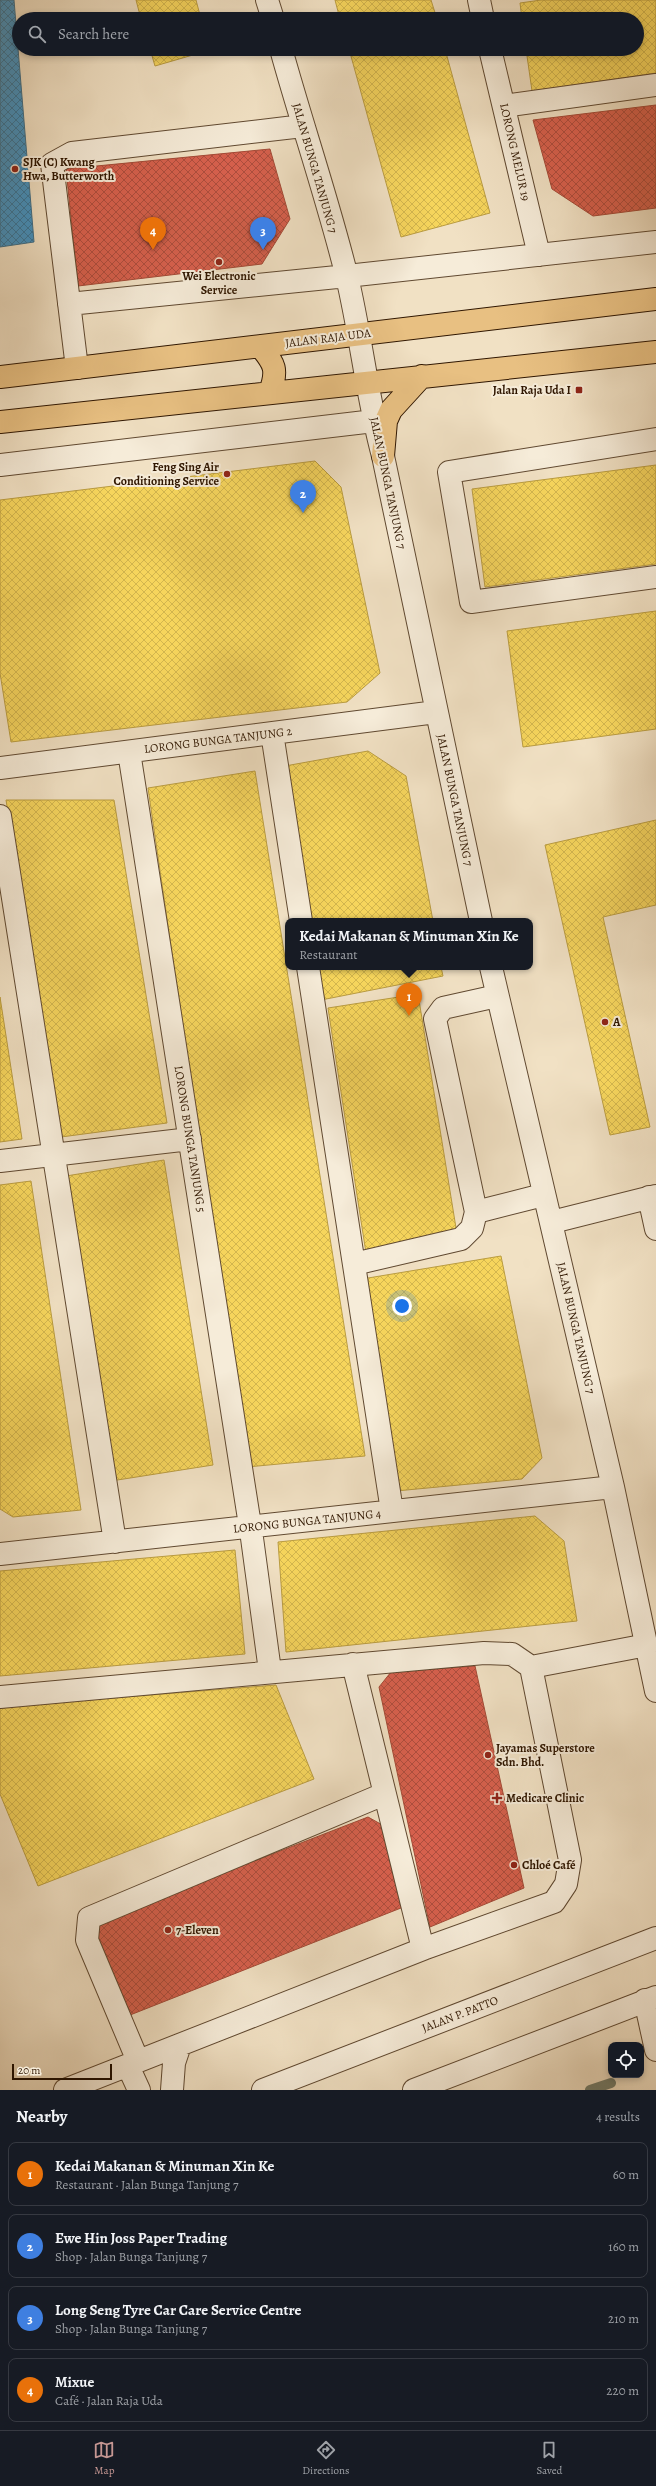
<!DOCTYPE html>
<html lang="en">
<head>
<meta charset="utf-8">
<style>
  :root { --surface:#171b24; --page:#242831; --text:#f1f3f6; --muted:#9ea1a6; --line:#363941; --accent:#c59692 }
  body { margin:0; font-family:Alegreya,serif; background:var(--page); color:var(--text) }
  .controls { position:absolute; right:12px; bottom:12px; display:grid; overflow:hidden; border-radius:8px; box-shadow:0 2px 6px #0003 }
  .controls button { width:36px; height:36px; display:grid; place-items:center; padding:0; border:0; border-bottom:1px solid var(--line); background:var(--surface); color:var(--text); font:20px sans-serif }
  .scale { position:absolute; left:12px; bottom:10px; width:100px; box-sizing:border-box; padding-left:4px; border:2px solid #2f1600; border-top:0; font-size:11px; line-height:14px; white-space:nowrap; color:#2f1600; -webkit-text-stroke:3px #f6ecd9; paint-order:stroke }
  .you { position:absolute; left:402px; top:1306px; width:14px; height:14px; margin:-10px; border:3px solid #fff; border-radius:50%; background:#1a73e8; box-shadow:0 0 0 6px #1a73e833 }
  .badge { display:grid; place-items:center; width:26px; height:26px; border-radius:50%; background:var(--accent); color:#fff; font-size:13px; font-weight:700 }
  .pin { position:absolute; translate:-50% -33px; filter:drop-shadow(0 1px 2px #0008) }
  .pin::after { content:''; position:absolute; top:21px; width:14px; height:12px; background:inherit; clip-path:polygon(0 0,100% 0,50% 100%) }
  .popup { position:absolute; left:285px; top:918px; width:248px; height:52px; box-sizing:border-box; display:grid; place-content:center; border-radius:8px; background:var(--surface); filter:drop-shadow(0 1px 3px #0005); font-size:13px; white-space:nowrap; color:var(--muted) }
  .popup b { font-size:15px; color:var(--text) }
  .popup::after { content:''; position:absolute; left:50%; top:100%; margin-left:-8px; border:8px solid transparent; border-top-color:var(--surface) }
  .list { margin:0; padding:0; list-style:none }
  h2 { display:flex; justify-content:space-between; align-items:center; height:52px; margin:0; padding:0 16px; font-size:17px }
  h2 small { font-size:13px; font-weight:400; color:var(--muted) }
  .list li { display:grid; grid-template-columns:26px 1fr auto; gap:12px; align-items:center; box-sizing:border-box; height:64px; margin:0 8px 8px; padding:0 8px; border:1px solid var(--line); border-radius:8px }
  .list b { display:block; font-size:15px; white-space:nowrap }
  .list p { margin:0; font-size:13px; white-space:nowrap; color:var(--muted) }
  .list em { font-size:13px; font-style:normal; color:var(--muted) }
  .icon { flex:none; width:22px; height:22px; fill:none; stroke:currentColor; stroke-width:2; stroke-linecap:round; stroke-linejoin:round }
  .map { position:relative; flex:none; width:656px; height:2090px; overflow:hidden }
  .search { position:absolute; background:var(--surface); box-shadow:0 2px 6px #0003; left:12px; right:12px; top:12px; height:44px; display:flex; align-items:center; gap:10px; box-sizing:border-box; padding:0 14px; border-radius:22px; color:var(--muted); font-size:15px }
  .sheet { height:340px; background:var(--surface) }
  nav { display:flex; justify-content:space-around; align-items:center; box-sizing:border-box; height:56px; border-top:1px solid var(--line); background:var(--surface); font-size:11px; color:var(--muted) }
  nav a { display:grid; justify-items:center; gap:2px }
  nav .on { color:var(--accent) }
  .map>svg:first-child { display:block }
</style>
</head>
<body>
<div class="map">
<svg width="656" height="2090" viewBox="0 0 656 2090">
  <defs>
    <pattern id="homes-cross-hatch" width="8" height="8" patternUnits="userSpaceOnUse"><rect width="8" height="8" fill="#f6d55c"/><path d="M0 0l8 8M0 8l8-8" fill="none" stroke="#d3b64e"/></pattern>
    <pattern id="shops-cross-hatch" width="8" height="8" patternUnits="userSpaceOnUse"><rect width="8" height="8" fill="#d6604d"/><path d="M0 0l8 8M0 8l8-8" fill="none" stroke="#ae4e3e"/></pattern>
    <pattern id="schools-cross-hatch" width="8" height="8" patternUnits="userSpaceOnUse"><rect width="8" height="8" fill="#4393c3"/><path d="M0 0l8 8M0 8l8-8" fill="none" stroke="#38779c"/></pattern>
  </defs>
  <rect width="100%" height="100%" fill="#f1e1c4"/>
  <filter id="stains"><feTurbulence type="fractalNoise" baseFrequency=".005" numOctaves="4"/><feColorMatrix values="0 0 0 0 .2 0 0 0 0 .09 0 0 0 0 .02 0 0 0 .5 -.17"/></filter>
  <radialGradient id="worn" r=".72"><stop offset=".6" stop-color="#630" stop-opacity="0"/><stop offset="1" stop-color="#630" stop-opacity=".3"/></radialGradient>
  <path fill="url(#homes-cross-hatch)" stroke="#ba9c40" d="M136,0H196L201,19H141Z
    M335,0H431L437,19H340Z
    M541,0H656V73L532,91L526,49H637V19H522L520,3Z
    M150,49H210V50L155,66Z
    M349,49H445L490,213L401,237Z
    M315,461L341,487L380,673L347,702L11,742L0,673V500Z
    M656,465V564L485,587L472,489Z
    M656,611V729L523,747L507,631Z
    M368,751L406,776L433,921H305L285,766Z
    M255,771L365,1456L247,1467L148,788Z
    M6,800H114L167,1123L61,1137Z
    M656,820V905L603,917L650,1127L610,1135L545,845Z
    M311,967H441L443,976L316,1001Z
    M418,994L457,1234L366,1253L328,1008Z
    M0,997L22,1139L0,1142Z
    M164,1160L213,1465L111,1481L66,1176Z
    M31,1181L81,1510L13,1517L0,1509V1185Z
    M501,1256L542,1458L522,1479L396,1491L362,1279Z
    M535,1516L564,1541L577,1621L286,1652L278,1542Z
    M235,1550L245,1654L0,1676V1571Z
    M276,1685L314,1779L38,1886L0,1794V1707Z"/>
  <path fill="url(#shops-cross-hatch)" stroke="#a44a36" d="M656,105V208L593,216L552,189L533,120Z
    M270,149L290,219L262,264L78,286L66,169Z
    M475,1666L524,1888L430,1927L379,1687L391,1672Z
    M368,1817L386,1827L406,1906L125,2017L92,1940L97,1922Z"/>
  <path fill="url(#schools-cross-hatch)" stroke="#3d6e88" d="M0,0H14L34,242L0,247Z"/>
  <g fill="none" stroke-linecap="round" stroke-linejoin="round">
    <path stroke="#707b6b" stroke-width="10" d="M590,2090L611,2083"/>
    <defs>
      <path id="minor" d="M267,0L273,19
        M479,0L483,19
        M281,49C302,125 328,200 347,277C361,336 367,397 383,456L481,921
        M490,49L539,255
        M504,106L656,85
        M69,304L347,276L656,242
        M77,368L52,164L72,153L303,126
        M656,439L449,472L471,602L656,577
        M0,465L374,421
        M272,733L301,921
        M129,752L252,1538L270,1671
        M0,768L436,712
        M0,816L115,1542
        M308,967L392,1511
        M491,967L613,1487L656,1691
        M0,1161L190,1139
        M649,1197L656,1229
        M476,1212L435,1019L443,1008L497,996
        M552,1222L656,1196
        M354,1264L461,1239L472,1228L476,1212L543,1195
        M0,1554L613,1487
        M353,1664L423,1949
        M0,1697L484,1653L512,1654L531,1667
        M645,2000L656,2050
        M138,2061L87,1940L89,1918L384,1794
        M128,2066L139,2090
        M65,2090L423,1949L554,1902L566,1884L570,1860L531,1667L647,1645
        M172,2090L174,2063L180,2045
        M263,2090L656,1938
        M414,2090L656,1997"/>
      <path id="major" d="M260,346C275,364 278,370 270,392
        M0,377L656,299
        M0,422L656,352
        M383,456L386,421L391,410L422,376"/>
    </defs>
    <use href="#minor" stroke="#604931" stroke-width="24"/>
    <use href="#major" stroke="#2f1600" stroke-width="24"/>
    <use href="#minor" stroke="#f6ecd9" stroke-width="22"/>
    <use href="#major" stroke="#e8c082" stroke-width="22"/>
  </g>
  <g fill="#8f2418" stroke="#f6ecd9" stroke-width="1.5">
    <circle cx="15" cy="169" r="4"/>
    <circle cx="219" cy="262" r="4"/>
    <rect x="575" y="386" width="8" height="8" rx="2"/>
    <circle cx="227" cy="474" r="4"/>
    <circle cx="605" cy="1022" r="4"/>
    <circle cx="488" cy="1755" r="4"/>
    <path d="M495 1792h4v4h4v4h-4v4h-4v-4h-4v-4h4z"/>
    <circle cx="514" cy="1865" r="4"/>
    <circle cx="168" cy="1930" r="4"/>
  </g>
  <g text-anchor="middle" stroke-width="4" stroke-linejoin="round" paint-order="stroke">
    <g font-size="12" fill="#2f1600" stroke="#f6ecd9">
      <text transform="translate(515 152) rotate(77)" y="4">LORONG MELUR 19</text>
      <text transform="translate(315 168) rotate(74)" y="4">JALAN BUNGA TANJUNG 7</text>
      <text transform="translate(328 338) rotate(-7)" y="4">JALAN RAJA UDA</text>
      <text transform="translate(388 483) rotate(78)" y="4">JALAN BUNGA TANJUNG 7</text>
      <text transform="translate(218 740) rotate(-7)" y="4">LORONG BUNGA TANJUNG 2</text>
      <text transform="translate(455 800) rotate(78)" y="4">JALAN BUNGA TANJUNG 7</text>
      <text transform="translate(190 1139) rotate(81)" y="4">LORONG BUNGA TANJUNG 5</text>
      <text transform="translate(576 1328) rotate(77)" y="4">JALAN BUNGA TANJUNG 7</text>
      <text transform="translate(307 1521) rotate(-6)" y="4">LORONG BUNGA TANJUNG 4</text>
      <text transform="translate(460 2014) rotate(-21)" y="4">JALAN P. PATTO</text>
    </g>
    <g font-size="12" font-weight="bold" fill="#2f1600" stroke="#f6ecd9" text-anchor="start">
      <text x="23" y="166">SJK (C) Kwang<tspan x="23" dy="14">Hwa, Butterworth</tspan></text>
      <text x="219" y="280" text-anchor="middle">Wei Electronic<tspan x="219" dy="14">Service</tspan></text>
      <text x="571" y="394" text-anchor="end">Jalan Raja Uda I</text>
      <text x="219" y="471" text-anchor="end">Feng Sing Air<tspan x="219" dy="14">Conditioning Service</tspan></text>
      <text x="613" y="1026">A</text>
      <text x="496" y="1752">Jayamas Superstore<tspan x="496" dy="14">Sdn. Bhd.</tspan></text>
      <text x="506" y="1802">Medicare Clinic</text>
      <text x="522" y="1869">Chloé Café</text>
      <text x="176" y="1934">7-Eleven</text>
    </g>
  </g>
  <rect width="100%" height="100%" filter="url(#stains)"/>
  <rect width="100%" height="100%" fill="url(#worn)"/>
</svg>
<div class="controls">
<button><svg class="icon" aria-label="locate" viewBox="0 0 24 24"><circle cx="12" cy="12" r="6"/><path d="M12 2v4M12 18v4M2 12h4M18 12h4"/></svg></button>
</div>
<div class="scale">20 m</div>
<div class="you"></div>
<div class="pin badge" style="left:409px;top:1016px;background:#e8710a">1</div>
<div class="popup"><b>Kedai Makanan &amp; Minuman Xin Ke</b>Restaurant</div>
<div class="pin badge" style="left:303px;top:513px;background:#3f7fe0">2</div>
<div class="pin badge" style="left:263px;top:250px;background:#3f7fe0">3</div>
<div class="pin badge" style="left:153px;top:250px;background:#e8710a">4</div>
<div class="search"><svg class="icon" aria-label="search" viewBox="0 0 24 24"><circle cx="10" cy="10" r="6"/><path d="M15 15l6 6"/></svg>Search here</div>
</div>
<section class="sheet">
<h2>Nearby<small>4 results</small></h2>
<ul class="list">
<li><span class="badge" style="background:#e8710a">1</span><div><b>Kedai Makanan &amp; Minuman Xin Ke</b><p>Restaurant · Jalan Bunga Tanjung 7</p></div><em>60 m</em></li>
<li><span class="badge" style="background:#3f7fe0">2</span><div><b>Ewe Hin Joss Paper Trading</b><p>Shop · Jalan Bunga Tanjung 7</p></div><em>160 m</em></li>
<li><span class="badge" style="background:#3f7fe0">3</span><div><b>Long Seng Tyre Car Care Service Centre</b><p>Shop · Jalan Bunga Tanjung 7</p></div><em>210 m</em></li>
<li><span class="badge" style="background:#e8710a">4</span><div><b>Mixue</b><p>Café · Jalan Raja Uda</p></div><em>220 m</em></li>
</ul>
</section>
<nav>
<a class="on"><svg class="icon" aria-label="map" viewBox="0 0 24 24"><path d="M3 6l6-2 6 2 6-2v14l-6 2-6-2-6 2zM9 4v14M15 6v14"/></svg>Map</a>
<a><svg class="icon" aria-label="directions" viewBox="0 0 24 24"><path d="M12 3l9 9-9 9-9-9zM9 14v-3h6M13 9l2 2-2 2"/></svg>Directions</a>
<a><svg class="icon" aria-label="saved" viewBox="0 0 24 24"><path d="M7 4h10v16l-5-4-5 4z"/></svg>Saved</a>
</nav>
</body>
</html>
